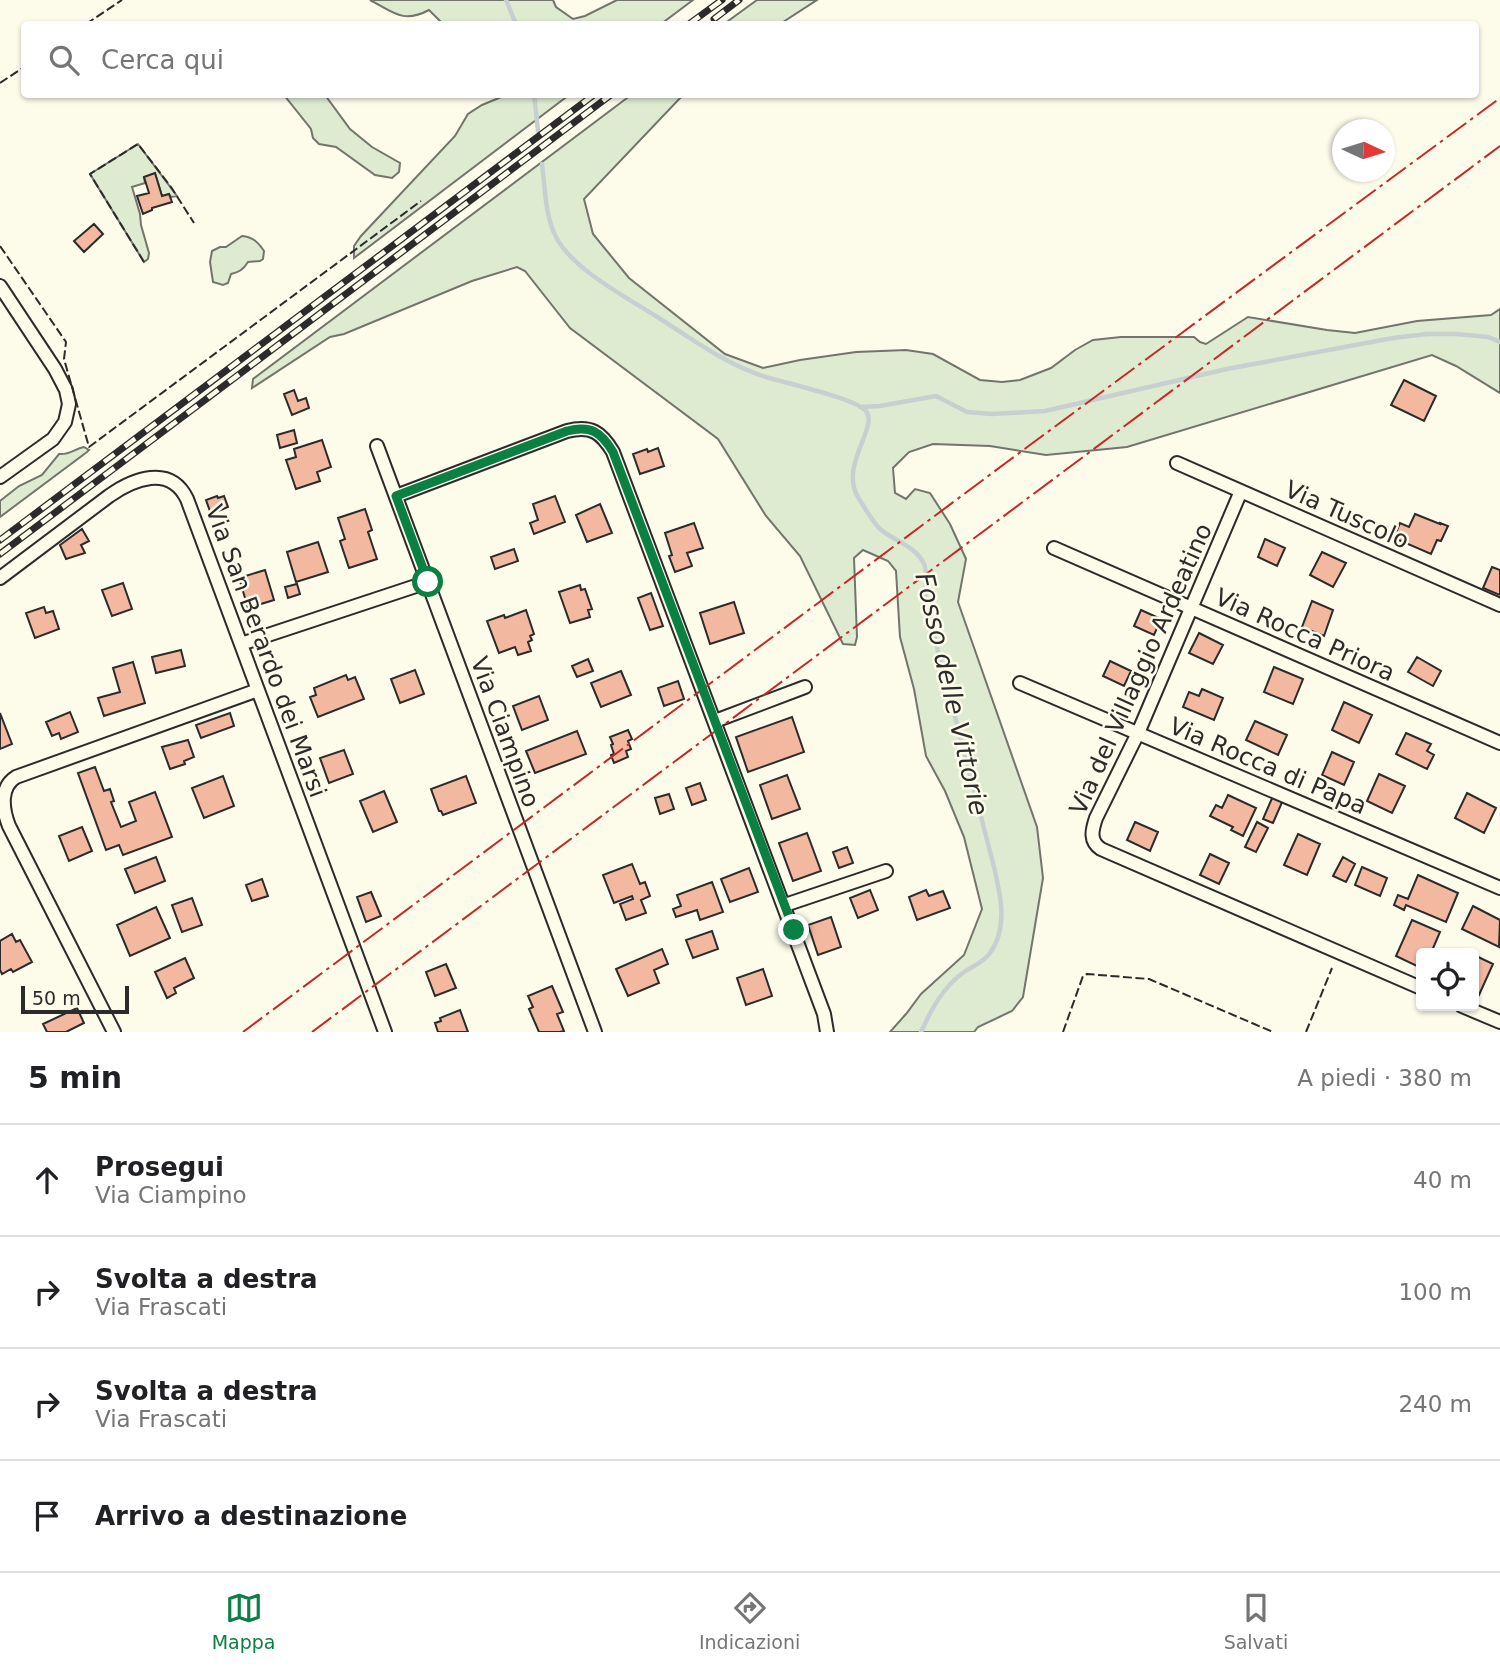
<!DOCTYPE html>
<html lang="it">
<head>
<meta charset="utf-8">
<style>
  :root { --surface:#fff; --page:#f6f6f6; --text:#202124; --muted:#757577; --line:#e0e0e0; --accent:#0b8043 }
  body { margin:0; font-family:"DejaVu Sans",sans-serif; background:var(--page); color:var(--text) }
  .controls { position:absolute; right:21px; bottom:21px; display:grid; overflow:hidden; border-radius:7px; box-shadow:0 2px 5px #0004 }
  .controls button { width:63px; height:63px; display:grid; place-items:center; padding:0; border:0; border-bottom:2px solid var(--line); background:var(--surface); color:var(--text); font:35px sans-serif }
  .compass { position:absolute; left:1332px; top:119px; width:63px; height:63px; border-radius:50%; background:var(--surface); box-shadow:0 2px 5px #0004; rotate:94deg }
  .scale { position:absolute; left:21px; bottom:18px; width:108px; box-sizing:border-box; padding-left:7px; border:4px solid #2b2b2b; border-top:0; font-size:19px; line-height:24px; white-space:nowrap; color:#2b2b2b; -webkit-text-stroke:5px #fdfbea; paint-order:stroke }
  .stop { position:absolute; width:21px; height:21px; margin:-16px; border:5px solid #0b8043; border-radius:50%; background:#fff }
  .stop.end { background:#0b8043; border-color:#fff; box-shadow:0 2px 7px #0008 }
  .list { margin:0; padding:0; list-style:none }
  h2 { display:flex; justify-content:space-between; align-items:center; height:91px; margin:0; padding:0 28px; font-size:30px }
  h2 small { font-size:23px; font-weight:400; color:var(--muted) }
  .list li { display:grid; grid-template-columns:46px 1fr auto; gap:21px; align-items:center; box-sizing:border-box; height:112px; padding:0 28px; border-top:2px solid var(--line) }
  .list b { display:block; font-size:26px; white-space:nowrap }
  .list p { margin:0; font-size:23px; white-space:nowrap; color:var(--muted) }
  .list em { font-size:23px; font-style:normal; color:var(--muted) }
  .icon { flex:none; width:38px; height:38px; fill:none; stroke:currentColor; stroke-width:2; stroke-linecap:round; stroke-linejoin:round }
  .map { position:relative; flex:none; width:1500px; height:1032px; overflow:hidden }
  .search { position:absolute; background:var(--surface); box-shadow:0 2px 5px #0004; left:21px; right:21px; top:21px; height:77px; display:flex; align-items:center; gap:18px; box-sizing:border-box; padding:0 24px; border-radius:7px; color:var(--muted); font-size:26px }
  .sheet { height:539px; background:var(--surface) }
  nav { display:flex; justify-content:space-around; align-items:center; box-sizing:border-box; height:98px; border-top:2px solid var(--line); background:var(--surface); font-size:19px; color:var(--muted) }
  nav a { display:grid; justify-items:center; gap:4px }
  nav .on { color:var(--accent) }
  .map>svg:first-child { display:block }
</style>
</head>
<body>
<div class="map">
<svg width="1500" height="1032" viewBox="0 0 1500 1032">
  <rect width="100%" height="100%" fill="#fdfbea"/>
  <path fill="#deebd1" stroke="#74746e" stroke-width="2" d="M370,0H553L556,7L573,19L585,16L617,0H693L661,24H443L429,10C403,24 393,12 370,0Z
    M757,0H817L780,24H724Z
    M284,95H325L350,129L372,147L400,163L399,172L392,178L375,175L336,147L319,144L313,138L311,129Z
    M506,95H569L354,258V246L361,236L455,136L468,114L482,105Z
    M631,95H683L584,199L593,234L629,278L725,354L763,368L800,360L856,352L906,350L933,354L980,380L1002,382L1020,380L1051,368L1075,350L1093,340L1121,337H1194L1200,342L1206,344L1248,317L1327,330L1355,333L1417,321L1491,315L1500,309V393L1456,366L1432,355L1127,447L1046,455L990,446L933,444L909,452L893,468L895,493L906,499L915,489L930,493L950,524L966,559L958,602L1037,827L1043,878L1023,997L1012,1011L978,1027L974,1032H890L906,1014L921,994L964,955L982,909L964,837L945,791L926,756L914,689L900,637L896,571L888,561L863,550L854,558L857,637L855,645L843,644L800,556L766,516L718,439L570,328L525,271L517,267L472,281L344,334L330,337L252,388L253,379Z
    M138,144L177,196L171,197L169,194L162,196L155,173L144,177L145,183L132,187L140,214L141,225L149,253L148,259L144,262L90,174Z
    M242,236C253,237 258,242 264,251L263,259L260,261L248,262C243,270 239,272 231,274L228,283L223,285L213,282L210,262L212,251L220,247H226Z
    M84,447L89,450L87,452L0,517V501L19,486L42,475L59,454C70,455 74,449 84,447Z"/>
  <g fill="none" stroke-linecap="round" stroke-linejoin="round">
    <path stroke="#c7d0d0" stroke-width="4.5" d="M506,0L516,24
      M534,94L538,131
      M542,164C545,187 545,216 556,237C573,270 628,298 659,318C693,340 727,365 766,377C785,383 854,398 866,411C879,426 839,466 858,497C864,507 871,519 879,528C893,541 915,545 924,564C928,574 925,590 925,601L992,859C999,888 1010,926 990,953C984,962 973,966 964,972C943,987 932,1008 921,1032
      M860,407L880,406L936,396L967,412L992,414L1045,411L1227,369L1393,338L1427,334H1456L1488,337L1500,342"/>
  </g>
  <path fill="#f2b8a0" stroke="#2b2b2b" stroke-width="2" d="M155,173L162,196L169,194L172,202L152,208V210L143,214L137,196L149,193L144,177Z
    M94,224L103,234L84,252L74,241Z
    M1404,380L1436,396L1424,421L1391,405Z
    M294,390L298,401L306,398L309,408L292,415L284,394Z
    M294,430L297,443L280,448L277,435Z
    M322,440L331,467L317,472L320,481L296,489L286,460L296,457L294,449Z
    M658,448L664,466L640,474L633,454L647,449L648,452Z
    M217,496L218,498L224,496L228,507L211,514L206,500Z
    M555,496L565,522L534,534L530,523L538,520L533,504Z
    M600,504L612,533L587,542L576,515Z
    M365,509L372,530L368,532L377,559L349,568L340,541L345,539L338,518Z
    M1415,514L1440,524V523L1448,526L1441,541L1437,540L1431,554L1394,538L1400,523L1409,527Z
    M694,523L703,548L687,553L692,566L675,572L669,556L672,555L665,533Z
    M82,529L89,541L81,545L85,553L66,559L60,545Z
    M1265,539L1285,548L1277,566L1258,557Z
    M318,542L328,572L296,582L287,552Z
    M514,549L518,561L495,569L491,557Z
    M1322,552L1346,563L1333,587L1310,575Z
    M1492,567L1500,570V595L1483,588Z
    M265,570L274,600L248,608L239,578Z
    M123,583L132,609L112,616L102,590Z
    M297,584L300,594L288,598L285,587Z
    M580,585L581,590L585,589L592,609L588,610L590,617L570,623L559,592Z
    M651,593L663,626L650,630L638,598Z
    M1312,601L1333,610L1324,636L1302,627Z
    M734,602L744,633L710,644L700,613Z
    M44,607L46,613L53,611L59,629L35,638L26,613Z
    M526,610L534,634L530,636L532,640L528,642L531,651L518,655L515,647L499,653L487,621L504,615L505,618Z
    M1141,610L1161,619L1154,635L1134,626Z
    M1199,633L1223,645L1213,664L1189,653Z
    M181,650L185,666L156,673L152,657Z
    M1417,657L1441,671L1433,686L1408,672Z
    M588,659L593,671L577,677L572,666Z
    M1110,661L1131,671L1124,686L1103,676Z
    M133,662L145,703L104,716L98,698L120,692L113,668Z
    M1274,667L1303,679L1293,704L1264,692Z
    M415,670L424,694L400,703L391,679Z
    M621,671L631,695L601,707L591,683Z
    M346,675L348,680L355,677L364,699L318,717L310,697L316,695L314,688Z
    M678,681L684,699L664,706L658,688Z
    M1202,689L1223,698L1214,720L1183,707L1189,692L1199,696Z
    M539,696L548,720L522,730L513,706Z
    M1344,702L1372,715L1359,743L1332,730Z
    M70,712L78,732L61,739L59,733L52,736L46,722Z
    M0,713L12,744L0,749Z
    M230,713L234,726L201,738L196,725Z
    M792,717L804,752L748,772L736,737Z
    M1255,721L1287,735L1278,755L1246,740Z
    M628,730L632,739L628,741L631,749L626,751L628,757L614,763L611,755L614,754L611,745L613,744L610,737Z
    M577,731L586,754L535,773L526,751Z
    M1406,733L1431,744L1427,751L1434,755L1427,769L1396,754Z
    M188,740L194,757L184,761L185,764L170,769L162,747Z
    M344,750L353,774L329,783L320,758Z
    M1332,752L1354,762L1344,785L1322,775Z
    M95,767L104,791L110,789L114,801L111,802L121,827L136,821L129,802L155,792L172,837L123,855L119,845L106,850L78,773Z
    M1379,774L1405,786L1392,813L1367,801Z
    M787,775L800,809L772,819L760,785Z
    M223,776L234,806L204,818L192,788Z
    M466,776L476,803L443,815L441,811H439L431,789Z
    M700,783L706,800L692,805L686,788Z
    M384,791L397,822L373,832L360,801Z
    M1467,793L1496,808L1484,833L1455,818Z
    M669,794L674,809L660,814L655,798Z
    M1228,795L1256,808L1243,836L1231,830L1233,827L1210,816L1216,805L1222,808Z
    M1273,796L1283,800L1273,823L1263,819Z
    M1135,822L1158,832L1150,851L1127,840Z
    M1257,822L1268,828L1256,852L1245,847Z
    M82,827L92,851L69,861L59,836Z
    M807,833L821,871L793,881L779,843Z
    M1298,834L1320,844L1307,875L1284,865Z
    M847,847L853,863L839,868L833,852Z
    M1210,854L1229,863L1219,884L1200,875Z
    M156,857L165,881L135,893L125,869Z
    M1343,857L1355,864L1346,882L1333,876Z
    M632,864L640,884L645,882L650,896L641,900L646,913L626,920L620,904L633,899L632,896L614,903L603,875Z
    M1362,867L1387,878L1380,896L1355,885Z
    M749,868L758,892L730,902L721,879Z
    M1418,875L1458,893L1446,922L1406,905L1404,910L1394,905L1398,895L1408,899Z
    M262,879L268,896L252,901L246,885Z
    M712,882L723,912L700,920L697,910L676,917L673,909L681,906L677,895Z
    M870,890L878,910L858,918L850,898Z
    M926,890L929,896L943,891L950,908L917,920L909,897Z
    M371,892L381,916L366,922L357,897Z
    M192,898L202,925L182,932L172,905Z
    M1473,906L1500,920L1499,947L1462,929Z
    M156,907L170,938L130,956L117,925Z
    M831,917L841,947L818,955L808,925Z
    M1412,920L1440,932L1431,953H1421V968L1396,956Z
    M712,931L718,949L693,958L686,940Z
    M12,934L16,942L20,940L32,962L13,972L11,969L2,974L0,970V941Z
    M662,949L668,964L654,970L659,983L628,996L616,969Z
    M1474,955L1493,964L1479,995L1474,992Z
    M185,958L194,978L174,988L176,993L167,998L155,972Z
    M446,964L456,988L435,996L426,972Z
    M763,969L772,996L746,1005L737,978Z
    M552,986L563,1012L557,1014L564,1031L560,1032H539L529,1009L533,1007L528,996Z
    M77,1008L84,1023L66,1032H47L43,1024Z
    M460,1010L468,1032H438L435,1023L441,1021L440,1018Z"/>
  <g fill="none" stroke-linecap="round" stroke-linejoin="round">
    <defs>
      <path id="minor" d="M0,286L55,369L66,390L69,404L65,422L53,439L0,477
        M377,446L595,1032
        M1177,463L1500,605
        M1241,491L1138,733L1096,818C1092,830 1089,841 1101,849L1421,988
        M396,496L567,431C591,425 601,432 613,452L824,1014L827,1032
        M1054,548L1500,743
        M0,578L109,496C133,479 170,464 187,499L385,1032
        M241,644L428,582
        M1020,683L1500,888
        M715,721L805,687
        M785,905L886,871
        M1462,1006L1500,1022
        M114,1032L9,826C2,808 0,787 16,777L258,690"/>
    </defs>
    <use href="#minor" stroke="#2b2b2b" stroke-width="16"/>
    <use href="#minor" stroke="#fdfbea" stroke-width="12"/>
    <defs>
      <path id="rail" d="M714,19L739,0
        M689,24L722,0
        M0,540L595,94
        M0,554L612,94"/>
    </defs>
    <use href="#rail" stroke="#2b2b2b" stroke-width="7"/>
    <use href="#rail" stroke="#fdfbea" stroke-width="4.5" stroke-dasharray="13" stroke-linecap="butt"/>
    <path stroke="#2b2b2b" stroke-width="2" stroke-dasharray="9 3.5" stroke-linecap="butt" d="M86,24L122,0
      M0,83L24,67
      M0,246L66,342L64,359L89,447L421,201
      M144,262L90,174L138,144L171,187L194,223
      M1063,1032L1083,976L1087,974L1149,979L1273,1032
      M1306,1032L1332,968"/>
    <path stroke="#c62828" stroke-width="2" stroke-dasharray="24 5 3.5 5" stroke-linecap="butt" d="M243,1032L1007,462L1500,98
      M312,1032L1500,146"/>
  </g>
  <g fill="none" stroke-linecap="round" stroke-linejoin="round">
    <path stroke="#0b8043" stroke-width="9" d="M428,582L396,496L567,431C591,425 601,432 613,452L794,930"/>
  </g>
  <g text-anchor="middle" stroke-width="5" stroke-linejoin="round" paint-order="stroke">
    <g font-size="24" fill="#2b2b2b" stroke="#fdfbea">
      <text transform="translate(1347 515) rotate(24)" y="8">Via Tuscolo</text>
      <text transform="translate(1305 635) rotate(24)" y="8">Via Rocca Priora</text>
      <text transform="translate(266 651) rotate(70)" y="8">Via San Berardo dei Marsi</text>
      <text transform="translate(1141 669) rotate(-66)" y="8">Via del Villaggio Ardeatino</text>
      <text transform="translate(505 732) rotate(70)" y="8">Via Ciampino</text>
      <text transform="translate(1268 766) rotate(23)" y="8">Via Rocca di Papa</text>
    </g>
    <g font-size="26" font-style="italic" fill="#2b2b2b" stroke="#fdfbea">
      <text transform="translate(952 694) rotate(77)" y="9">Fosso delle Vittorie</text>
    </g>
  </g>
</svg>
<div class="controls">
<button><svg class="icon" aria-label="locate" viewBox="0 0 24 24"><circle cx="12" cy="12" r="6"/><path d="M12 2v4M12 18v4M2 12h4M18 12h4"/></svg></button>
</div>
<svg class="compass" viewBox="-18 -18 36 36"><path d="M0-13l5 13h-10z" fill="#e53935"/><path d="M0 13l5-13h-10z" fill="#757577"/></svg>
<div class="scale">50 m</div>
<div class="stop" style="left:428px;top:582px"></div>
<div class="stop end" style="left:794px;top:930px"></div>
<div class="search"><svg class="icon" aria-label="search" viewBox="0 0 24 24"><circle cx="10" cy="10" r="6"/><path d="M15 15l6 6"/></svg>Cerca qui</div>
</div>
<section class="sheet">
<h2>5 min<small>A piedi · 380 m</small></h2>
<ul class="list">
<li><svg class="icon" aria-label="ahead" viewBox="0 0 24 24"><path d="M12 20V5M6 11l6-6 6 6"/></svg><div><b>Prosegui</b><p>Via Ciampino</p></div><em>40 m</em></li>
<li><svg class="icon" aria-label="right" viewBox="0 0 24 24"><path d="M7 20v-9h11M14 6l5 5-5 5"/></svg><div><b>Svolta a destra</b><p>Via Frascati</p></div><em>100 m</em></li>
<li><svg class="icon" aria-label="right" viewBox="0 0 24 24"><path d="M7 20v-9h11M14 6l5 5-5 5"/></svg><div><b>Svolta a destra</b><p>Via Frascati</p></div><em>240 m</em></li>
<li><svg class="icon" aria-label="arrive" viewBox="0 0 24 24"><path d="M6 21V4h12l-3 4 3 4H6"/></svg><div><b>Arrivo a destinazione</b></div></li>
</ul>
</section>
<nav>
<a class="on"><svg class="icon" aria-label="map" viewBox="0 0 24 24"><path d="M3 6l6-2 6 2 6-2v14l-6 2-6-2-6 2zM9 4v14M15 6v14"/></svg>Mappa</a>
<a><svg class="icon" aria-label="directions" viewBox="0 0 24 24"><path d="M12 3l9 9-9 9-9-9zM9 14v-3h6M13 9l2 2-2 2"/></svg>Indicazioni</a>
<a><svg class="icon" aria-label="saved" viewBox="0 0 24 24"><path d="M7 4h10v16l-5-4-5 4z"/></svg>Salvati</a>
</nav>
</body>
</html>
